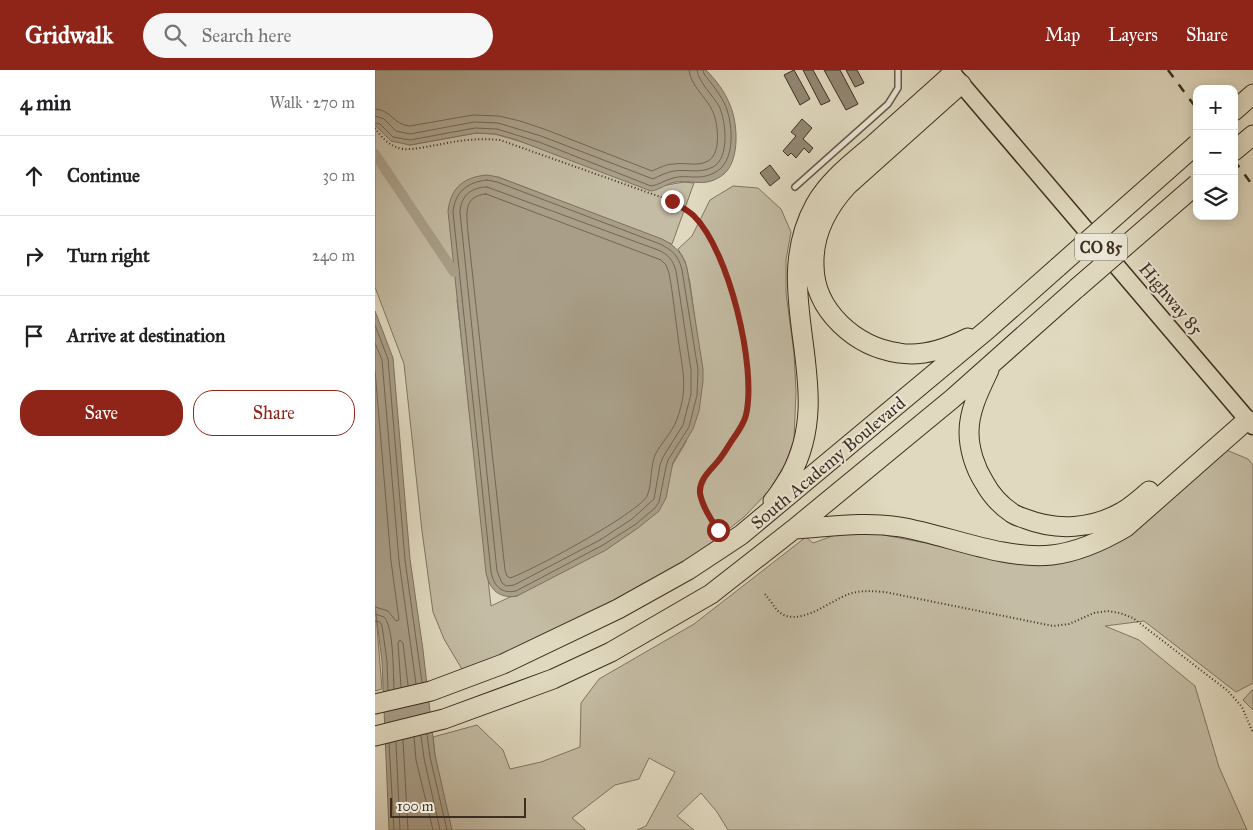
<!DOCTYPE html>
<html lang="en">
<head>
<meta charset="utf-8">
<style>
  :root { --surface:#fff; --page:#f6f6f6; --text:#202124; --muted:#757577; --line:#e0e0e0; --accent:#8f2418 }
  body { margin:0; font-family:"IM FELL Great Primer",serif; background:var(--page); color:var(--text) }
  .controls { position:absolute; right:15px; top:15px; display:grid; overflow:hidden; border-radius:10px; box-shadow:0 2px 12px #0003 }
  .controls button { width:45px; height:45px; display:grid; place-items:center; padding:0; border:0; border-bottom:1px solid var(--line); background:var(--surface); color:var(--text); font:25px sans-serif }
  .scale { position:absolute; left:15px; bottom:12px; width:136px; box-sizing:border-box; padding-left:5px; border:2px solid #3e2e20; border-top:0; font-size:14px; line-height:18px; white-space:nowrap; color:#3e2e20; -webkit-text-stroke:4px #ebe6d5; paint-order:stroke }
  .stop { position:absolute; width:15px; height:15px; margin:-11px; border:4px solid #8f2418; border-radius:50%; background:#fff }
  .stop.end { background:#8f2418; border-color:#fff; box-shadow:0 1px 5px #0008 }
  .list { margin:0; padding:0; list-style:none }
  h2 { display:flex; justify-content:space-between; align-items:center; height:65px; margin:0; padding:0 20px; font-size:21px }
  h2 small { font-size:16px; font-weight:400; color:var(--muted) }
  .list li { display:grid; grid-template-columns:32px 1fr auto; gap:15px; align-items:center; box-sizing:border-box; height:80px; padding:0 20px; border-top:1px solid var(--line) }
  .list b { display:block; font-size:19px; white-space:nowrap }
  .list em { font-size:16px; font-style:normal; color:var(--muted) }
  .actions { display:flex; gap:10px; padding:15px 20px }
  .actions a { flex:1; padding:11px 0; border:1px solid var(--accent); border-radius:20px; text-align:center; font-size:18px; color:var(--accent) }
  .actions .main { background:var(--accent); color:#fff }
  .icon { flex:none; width:28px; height:28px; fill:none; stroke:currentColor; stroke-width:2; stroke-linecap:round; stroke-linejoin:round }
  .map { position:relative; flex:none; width:878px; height:760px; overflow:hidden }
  header { display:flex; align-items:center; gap:30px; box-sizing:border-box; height:70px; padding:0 25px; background:var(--accent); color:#fff }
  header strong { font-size:24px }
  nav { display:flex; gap:28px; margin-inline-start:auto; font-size:18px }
  .search { width:350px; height:45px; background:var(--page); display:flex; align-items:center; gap:12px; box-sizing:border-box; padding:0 18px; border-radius:28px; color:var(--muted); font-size:19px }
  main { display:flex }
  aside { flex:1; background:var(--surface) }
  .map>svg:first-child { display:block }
</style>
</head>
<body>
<header>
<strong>Gridwalk</strong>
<div class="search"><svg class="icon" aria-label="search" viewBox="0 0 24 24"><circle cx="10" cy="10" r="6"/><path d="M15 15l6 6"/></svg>Search here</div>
<nav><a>Map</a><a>Layers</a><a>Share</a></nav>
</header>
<main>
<aside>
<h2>4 min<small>Walk · 270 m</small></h2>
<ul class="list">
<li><svg class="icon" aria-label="ahead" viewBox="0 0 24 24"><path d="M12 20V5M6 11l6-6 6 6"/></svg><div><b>Continue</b></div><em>30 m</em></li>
<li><svg class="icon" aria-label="right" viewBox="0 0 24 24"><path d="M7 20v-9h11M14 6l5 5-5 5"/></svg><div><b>Turn right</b></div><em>240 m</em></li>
<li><svg class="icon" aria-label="arrive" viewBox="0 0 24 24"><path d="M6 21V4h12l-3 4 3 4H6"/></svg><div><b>Arrive at destination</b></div></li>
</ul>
<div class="actions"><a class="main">Save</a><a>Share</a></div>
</aside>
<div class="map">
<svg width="878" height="760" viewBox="0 0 878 760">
  <rect width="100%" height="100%" fill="#e0d9bf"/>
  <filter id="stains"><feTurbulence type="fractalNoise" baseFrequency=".004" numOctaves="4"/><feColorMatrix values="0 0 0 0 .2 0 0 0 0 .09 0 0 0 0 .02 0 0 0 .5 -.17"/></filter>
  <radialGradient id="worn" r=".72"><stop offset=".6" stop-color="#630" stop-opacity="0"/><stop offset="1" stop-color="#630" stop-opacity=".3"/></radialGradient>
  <path fill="#c4bca4" stroke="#817562" d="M0,55L35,75L101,63L120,64L292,115L309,112L319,113L297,174L123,107L82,230L116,536L135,527L142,526L291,428L295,399L311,372L324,281L315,213L310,191L303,179L317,166L335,130L358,116L383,118L406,139L416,162L411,190V223L419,283L421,322L419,370L410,394L394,421L369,447L317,488L237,538L88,601L69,569L58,542L47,461L29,294L0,217Z
    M849,379L873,389L878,395V613L861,622L769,551L730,556L764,570L820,616L844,697L872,760H353L342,742L326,723L302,746L319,760H262L271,756L300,702L274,688L264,709L240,715L197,748L211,760H74L60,686L58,667L102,655L128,680L135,699L166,692L205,677L206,633L224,609L319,554L431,467L438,473L477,459L551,473L634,493L693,491Z
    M0,532L7,619L0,621Z
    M877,620L878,621V640L868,630Z"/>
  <path fill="#a99f89" stroke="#7e725f" d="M0,0H331C341,10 350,22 355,35C363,53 365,90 349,104C331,118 320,110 301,112C292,113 285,120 276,121L139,69L120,64L101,63L35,75L16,71L0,55Z
    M112,105L123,107L287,169C301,176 308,184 312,198L328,299V311L324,341L318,359L298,392L291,428L284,441L263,458L231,480L142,526C124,529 115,520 111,503L73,141C76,117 89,107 112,105Z
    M0,241L18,288L35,489L48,580L60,685L77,760H14L7,591L0,535Z"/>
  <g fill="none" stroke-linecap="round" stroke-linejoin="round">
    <path stroke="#746654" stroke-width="1" d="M0,39C17,40 18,55 35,56L98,45L124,46L145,51L169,59L277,101C284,98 291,94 299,94C311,92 322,97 333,91C347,84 343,51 337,40C331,27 315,15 314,0
      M0,46L9,49L21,61L35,64L99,52L123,53L166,66L278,109C284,106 292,102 299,101C313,99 324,104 338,97C355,88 351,51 344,36C338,26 323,11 322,0
      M0,53L5,54L18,67L35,70L100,58L122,59L164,72L276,116C284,115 290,110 298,108C313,104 324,111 339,103C361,93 358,55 351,37C346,25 337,14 329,4L328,0
      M112,110L122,112L285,174C297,180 304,186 307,200L323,300L322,325L314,357L293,390L291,397L284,432L280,438L261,454L228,475L141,521C126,524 119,516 116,502L78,142C80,122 92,112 112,110Z
      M112,117L283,180C293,184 298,190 301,201L316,300V324L308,355L288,387L285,395L279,429L257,449L225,470L139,515L131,516L127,513L122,501L85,142C86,126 96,117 112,117Z
      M111,124L286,190L291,195L294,203C298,224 300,245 303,267C307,299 314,317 302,349C297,363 286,373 280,385C275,398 277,416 272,426C262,444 156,501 135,508L132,506L130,500L93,163C92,145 87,126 111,124Z
      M0,255L13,289L30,490L47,612
      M0,273L7,290L24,491L41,614
      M0,300L16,491L24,550L21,551L13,541L0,537
      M0,544L9,547C19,557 18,603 19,619
      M0,551L5,552L7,556L12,591L13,620
      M26,617L23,573L25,570L28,573L33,615
      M52,664L55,687L72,760
      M46,666L49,688L65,760
      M39,667L41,690L58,760
      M28,670L33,760
      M21,672L25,760
      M14,673L19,760"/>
    <path stroke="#a99f89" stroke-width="10" d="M0,84L79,202"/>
  </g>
  <path fill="#928773" stroke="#3e2e20" d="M419,0L435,29L425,35L409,5Z
    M428,0H438L455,31L446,35Z
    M449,0H465L483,34L471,40Z
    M471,0H482L489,13L480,17Z
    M427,49L437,58L428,69L438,78L434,83L429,78L421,88L416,83L413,86L408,81L421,66L416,62Z
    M395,95L405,108L395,116L385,103Z"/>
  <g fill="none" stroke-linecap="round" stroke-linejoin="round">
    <defs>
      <path id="service" d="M420,117L513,34L523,18V0"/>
      <path id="primary" d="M578,4L878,356"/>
      <path id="motorway" d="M586,14L472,116C452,138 438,165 439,195C439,241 481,277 524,283C547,287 573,278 593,268
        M859,41L878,24
        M859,81L878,65
        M614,300C605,319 594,340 594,362C594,379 600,398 609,412C616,425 625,435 637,443C641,446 646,447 651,449C682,461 717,459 747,442C757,436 765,429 774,421
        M398,431C405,423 410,414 415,406C465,316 391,224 440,135C454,110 477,93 498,75C524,51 551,28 577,4
        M419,459C454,457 489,451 525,457C573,465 627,490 677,485C703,482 729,470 751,457L872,350
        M0,634L56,621L128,594L243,539L313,500L366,465L613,259L683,197
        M0,666L69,649L178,609L236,582L336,524L419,459L577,329L702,218"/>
    </defs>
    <use href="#service" stroke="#665948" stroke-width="8"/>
    <use href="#primary" stroke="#3e2e20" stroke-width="19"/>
    <use href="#motorway" stroke="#3e2e20" stroke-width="21"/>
    <path stroke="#3e2e20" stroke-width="2" stroke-dasharray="1 2.5" stroke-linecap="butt" d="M0,58C7,68 15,77 28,79C40,80 54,76 67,74C86,70 105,68 125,70L297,131L319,146L338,173L359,230L370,284L373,313L371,346L364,361L343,391L331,403L325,420L328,432L343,460
      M390,524C394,529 398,535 402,540C422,560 454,531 474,524C486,520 497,521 510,522L678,556L694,554L719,543L732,541L745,543L758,548L853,621L867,637L878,663"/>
    <use href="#service" stroke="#ebe6d5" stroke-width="5"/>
    <use href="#primary" stroke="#e0d9bf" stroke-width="16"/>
    <use href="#motorway" stroke="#e0d9bf" stroke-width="19"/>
    <path stroke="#3e2e20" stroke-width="2.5" stroke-dasharray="9 9" stroke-linecap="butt" d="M793,0L822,39
      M859,90L878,116"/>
    <defs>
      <path id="motorway-bridge" d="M683,197L822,74
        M702,218L822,114"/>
    </defs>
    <use href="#motorway-bridge" stroke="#3e2e20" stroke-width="21" stroke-linecap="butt"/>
    <use href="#motorway-bridge" stroke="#e0d9bf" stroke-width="19"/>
  </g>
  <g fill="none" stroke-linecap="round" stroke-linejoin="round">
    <path stroke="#8f2418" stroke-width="6" d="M297,131C304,136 313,140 319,146C354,181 382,297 371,345C369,353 363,362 358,369C353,376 349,384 343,391C336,400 324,409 325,423C327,436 336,449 343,460"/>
  </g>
  <g text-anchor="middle" stroke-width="4" stroke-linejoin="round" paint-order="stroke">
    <rect fill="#ebe6d5" stroke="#726556" stroke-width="1" x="700" y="163.5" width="52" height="27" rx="4"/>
    <g font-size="16" font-weight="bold" fill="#3e2e20">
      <text x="726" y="183">CO 85</text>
    </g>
    <g font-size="18" fill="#3e2e20" stroke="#ebe6d5">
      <text transform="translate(796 229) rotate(50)" y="6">Highway 85</text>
      <text transform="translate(453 393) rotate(-40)" y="6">South Academy Boulevard</text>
    </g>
  </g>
  <rect width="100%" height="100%" filter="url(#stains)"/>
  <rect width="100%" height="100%" fill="url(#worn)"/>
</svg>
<div class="controls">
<button>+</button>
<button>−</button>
<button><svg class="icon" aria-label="layers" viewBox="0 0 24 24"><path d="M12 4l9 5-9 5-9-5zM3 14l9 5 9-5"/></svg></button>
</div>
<div class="scale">100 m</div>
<div class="stop" style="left:343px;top:460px"></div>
<div class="stop end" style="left:297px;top:131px"></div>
</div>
</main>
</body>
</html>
